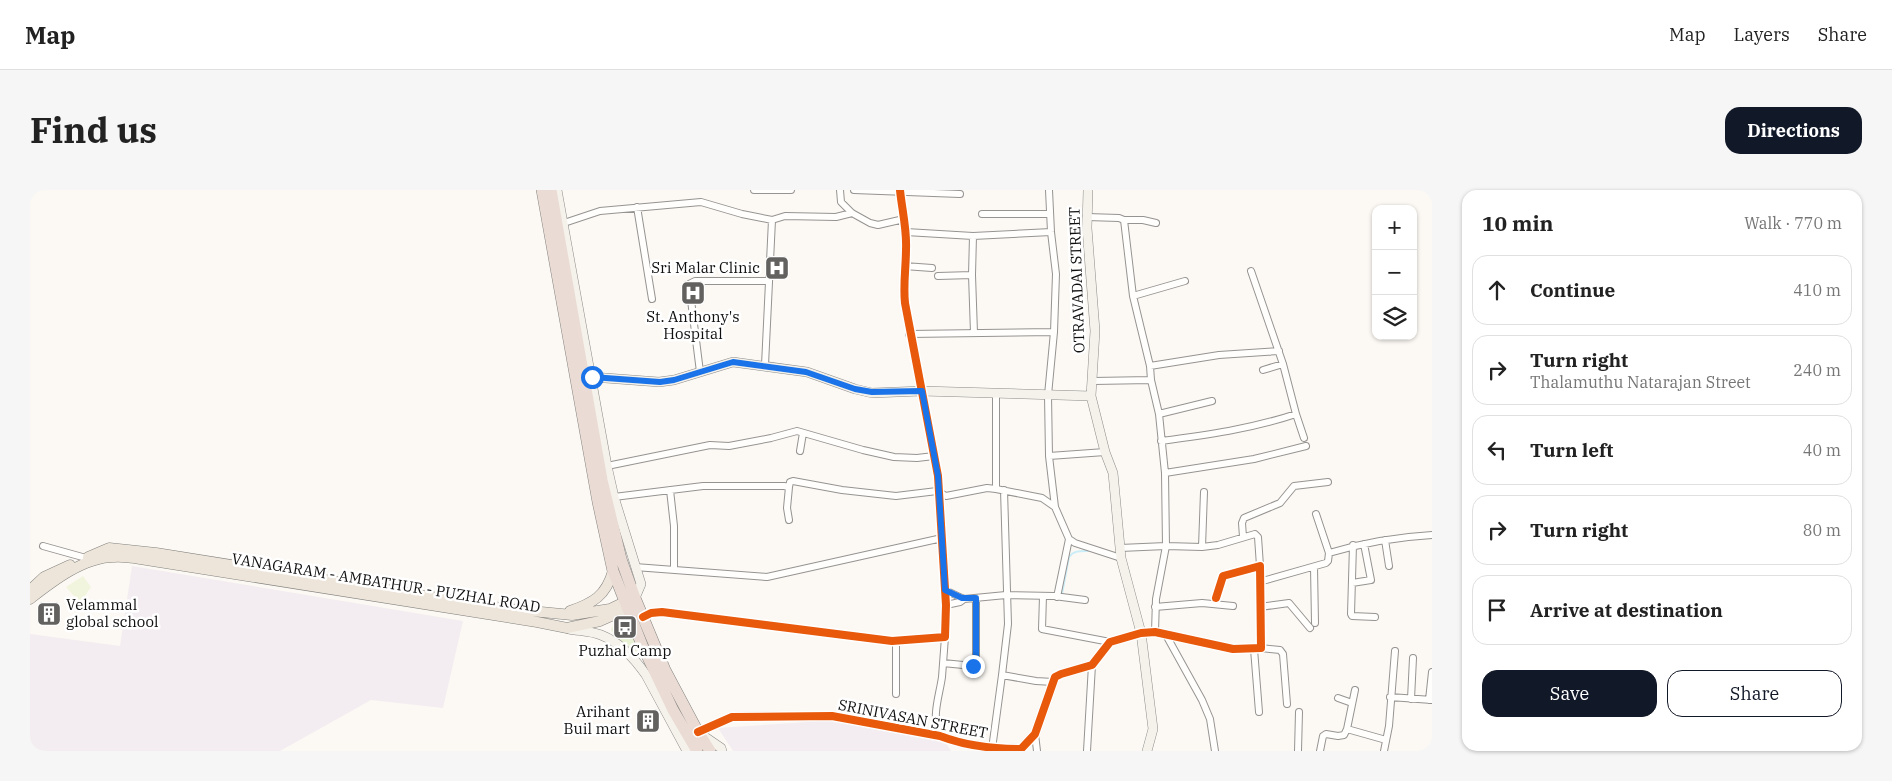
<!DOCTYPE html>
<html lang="en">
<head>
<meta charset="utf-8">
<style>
  :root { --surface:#fff; --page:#f6f6f6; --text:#222; --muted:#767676; --line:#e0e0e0; --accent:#111827 }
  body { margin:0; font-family:"IBM Plex Serif",serif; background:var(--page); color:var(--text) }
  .controls { position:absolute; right:15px; top:15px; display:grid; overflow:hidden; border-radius:10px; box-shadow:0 1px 4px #0004 }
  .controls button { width:45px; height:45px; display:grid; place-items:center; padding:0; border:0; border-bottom:1px solid var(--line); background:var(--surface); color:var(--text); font:25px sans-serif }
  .stop { position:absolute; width:15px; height:15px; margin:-11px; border:4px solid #1a73e8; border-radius:50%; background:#fff }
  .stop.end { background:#1a73e8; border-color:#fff; box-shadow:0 1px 5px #0008 }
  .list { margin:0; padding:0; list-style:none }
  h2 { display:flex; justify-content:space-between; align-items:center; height:65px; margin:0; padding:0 20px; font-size:21px }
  h2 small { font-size:16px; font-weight:400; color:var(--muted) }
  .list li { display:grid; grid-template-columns:32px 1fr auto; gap:15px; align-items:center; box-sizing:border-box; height:70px; margin:0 10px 10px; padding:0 10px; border:1px solid var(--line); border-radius:15px }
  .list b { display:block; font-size:19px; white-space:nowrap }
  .list p { margin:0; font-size:16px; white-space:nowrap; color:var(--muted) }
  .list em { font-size:16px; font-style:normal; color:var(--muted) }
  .actions { display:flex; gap:10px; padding:15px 20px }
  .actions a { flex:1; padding:11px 0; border:1px solid var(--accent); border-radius:15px; text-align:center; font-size:18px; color:var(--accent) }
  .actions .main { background:var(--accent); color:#fff }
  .icon { flex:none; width:28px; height:28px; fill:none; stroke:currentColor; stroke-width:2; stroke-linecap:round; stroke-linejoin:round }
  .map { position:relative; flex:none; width:1402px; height:561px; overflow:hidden; border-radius:15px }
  header { display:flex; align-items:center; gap:30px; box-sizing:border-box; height:70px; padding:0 25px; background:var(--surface); border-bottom:1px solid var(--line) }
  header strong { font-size:24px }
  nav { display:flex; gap:28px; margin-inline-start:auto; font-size:18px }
  .intro { display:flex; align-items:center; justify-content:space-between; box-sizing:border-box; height:120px; padding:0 30px }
  h1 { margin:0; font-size:35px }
  .button { padding:12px 22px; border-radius:15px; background:var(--accent); color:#fff; font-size:18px; font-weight:700 }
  main { display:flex; gap:30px; padding:0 30px }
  aside { flex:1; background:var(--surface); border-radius:15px; box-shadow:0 1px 4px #0004 }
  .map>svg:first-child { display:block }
</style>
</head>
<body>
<header>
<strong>Map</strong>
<nav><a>Map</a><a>Layers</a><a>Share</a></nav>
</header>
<div class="intro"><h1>Find us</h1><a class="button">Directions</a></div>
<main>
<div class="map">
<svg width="1402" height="561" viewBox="0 0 1402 561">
  <rect width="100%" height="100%" fill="#fcf9f4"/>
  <path fill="#f3edf1" d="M102,376L433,431L413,518L341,510L250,561H0V444L90,456Z
    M808,530L916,553L921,561H703L688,538Z"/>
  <path fill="#e9f1d4" d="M594,427L612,466L590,450L581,440L586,429Z"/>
  <path fill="#f2f5dd" d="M53,386L61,397L50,413L36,397Z"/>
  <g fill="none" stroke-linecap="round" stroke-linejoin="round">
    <path stroke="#caedf7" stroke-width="2" d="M1032,404L1039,367C1044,360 1052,361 1059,361"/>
    <defs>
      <path id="street" d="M724,0H761
        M810,0L811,12L822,23L840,33L848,35L874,29
        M824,0L930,4
        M1019,0L1021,42L1026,84L1024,142L1018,205L1019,266L1075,262
        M607,17L622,109
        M952,24H1020
        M1057,27L1089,28L1094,30L1103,106L1120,176L1121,190
        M1094,30H1113L1126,33
        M534,33L570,21L671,12L712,24L742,30L755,26L806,27L822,23
        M876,42L943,46L1021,42
        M943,46L942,85L944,143
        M874,76L902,78
        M1221,81L1253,174L1266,224
        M908,86L942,85
        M1103,106L1155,91
        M879,144L1024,142
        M735,175L742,30
        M1120,176L1189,165L1249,161
        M1233,180L1253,174
        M670,182L659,94L665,91H739
        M1063,191L1121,190L1129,224L1135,283L1224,269L1276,256
        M966,203V299L1012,308L1025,317L1019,266
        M1129,224L1182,211
        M1131,251C1177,245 1221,239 1266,224L1274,248
        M770,261L773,243
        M577,276L680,255L699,256L741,248L767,241L833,260L864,267L887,268L904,266
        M1135,283L1136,356L1172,357L1188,355L1225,344L1228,347L1230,376
        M759,297L760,292L763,291L812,300L866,306L907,301L916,306L957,298L966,299
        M640,300L644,336V380
        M974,300L978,434L972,485L1006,491L1023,492
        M584,307L673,296H754L759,297L757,318L759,330
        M1025,317L1039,349L1045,353L1091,368
        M1286,324L1299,363
        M1213,347L1212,333L1214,328L1250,313L1264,296L1298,292
        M1355,350L1359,376
        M1323,355L1321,424L1322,426L1345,427
        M13,356L56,368
        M1172,357L1174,302
        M1090,358L1136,356L1126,409L1125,442
        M605,377L737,387L912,348
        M1284,377L1285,433
        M1229,392L1296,373L1298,371L1299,363C1332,353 1367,347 1402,345
        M1322,393L1341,390L1334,354
        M915,400L934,409L976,405L1024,406L1055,410
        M1013,406L1012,439L1080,452
        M1027,407L1039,349
        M916,415L930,412L934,409
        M1125,417L1172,413L1203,416
        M1230,417L1259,413L1280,438
        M613,427L621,423L632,422L862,451L915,447L916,415L908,286L875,113C873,95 876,77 876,59C877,39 872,20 870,0
        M1111,443L1125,442L1203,459L1231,458L1230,376L1193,386L1186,408
        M1136,445L1172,510L1180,529L1185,561
        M866,450V504
        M1231,458L1250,460L1253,464L1257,514
        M1224,459L1229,522
        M913,473L943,476L946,474V408
        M1360,507L1402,510
        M1308,508L1322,513
        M1381,509L1383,468
        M1399,510L1402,482
        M1317,539L1356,550
        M1005,544L1007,561
        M910,546C901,526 909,508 912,487C913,474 914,460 915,447
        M962,559L972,485
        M1057,561L1062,475
        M1268,561L1269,522
        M1290,561L1293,546L1296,544L1308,546L1314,545L1317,539L1325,500
        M1354,561L1359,536L1365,461"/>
      <path id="secondary" d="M527,0L577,276L584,307L611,394L605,408
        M1058,0L1057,38L1065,141L1061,206L1075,262L1083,283L1091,368L1111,443L1123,539L1117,561
        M562,187L629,192L644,190L703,172L777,182L825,199L842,203L892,201L1061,206
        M539,439C549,441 561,441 571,445C589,452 605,469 616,485L657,561
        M668,542L702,527L802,526L910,546C936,556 963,559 991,559L1005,544L1025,487L1031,484L1062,475L1080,452L1111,443
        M672,545L691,558L692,561"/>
      <path id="primary" d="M58,367L79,358L126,363L471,418L542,425L580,419L601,409
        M0,400L14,387L40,375
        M0,409C23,391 54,367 84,367C91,366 98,368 104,368L507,432L537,438L570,431L604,416
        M540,421C563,413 576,406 583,381"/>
      <path id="highway" d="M512,0L568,312L583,381L612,455L643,520L667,561
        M521,0L572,290L591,369L605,408L635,480L668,542L680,561"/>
    </defs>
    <use href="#street" stroke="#969492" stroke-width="8"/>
    <use href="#secondary" stroke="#8c8b89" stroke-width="10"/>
    <use href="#primary" stroke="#83827f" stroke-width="11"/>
    <use href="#highway" stroke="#83827f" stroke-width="12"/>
    <use href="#street" stroke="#fffefd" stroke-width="6"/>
    <use href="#secondary" stroke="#f5f2eb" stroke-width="9"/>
    <use href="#primary" stroke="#ede5da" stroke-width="10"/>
    <use href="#highway" stroke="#eadcd5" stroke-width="11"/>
    <defs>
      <path id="cycleway" d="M613,427L621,423L632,422L862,451L915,447L916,415L908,286L875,113C873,95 876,77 876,59C877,39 872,20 870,0
        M668,542L702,527L802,526L910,546C936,556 963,559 991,559L1005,544L1025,487L1031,484L1062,475L1080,452L1111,443L1125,442L1203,459L1231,458L1230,376L1193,386L1186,408"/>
    </defs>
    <use href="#cycleway" stroke="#fff" stroke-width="11"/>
    <use href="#cycleway" stroke="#e8590c" stroke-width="8"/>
  </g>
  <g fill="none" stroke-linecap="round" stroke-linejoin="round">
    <path stroke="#1a73e8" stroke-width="6" d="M562,187L630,192L644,190L703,172L776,182L825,199L842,202L892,201L908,286L915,400L932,408H946V472L943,476"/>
  </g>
  <defs>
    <symbol id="hospital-square" viewBox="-11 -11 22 22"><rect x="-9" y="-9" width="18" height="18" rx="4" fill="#62615f" stroke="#fff"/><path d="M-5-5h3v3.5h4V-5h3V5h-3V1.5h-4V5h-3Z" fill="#fff"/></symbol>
    <symbol id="building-square" viewBox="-11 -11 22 22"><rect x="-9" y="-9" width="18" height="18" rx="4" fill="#62615f" stroke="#fff"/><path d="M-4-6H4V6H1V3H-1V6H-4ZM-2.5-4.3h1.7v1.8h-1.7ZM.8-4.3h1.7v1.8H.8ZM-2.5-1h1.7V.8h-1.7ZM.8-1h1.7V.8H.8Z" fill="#fff"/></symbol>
    <symbol id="bus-square" viewBox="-11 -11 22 22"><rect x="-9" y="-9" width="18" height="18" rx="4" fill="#62615f" stroke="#fff"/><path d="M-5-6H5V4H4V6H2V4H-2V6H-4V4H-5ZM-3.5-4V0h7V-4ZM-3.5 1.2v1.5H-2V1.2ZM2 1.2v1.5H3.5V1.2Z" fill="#fff"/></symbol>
  </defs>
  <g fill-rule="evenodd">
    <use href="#hospital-square" x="733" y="64" width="28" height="28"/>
    <use href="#hospital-square" x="649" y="89" width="28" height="28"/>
    <use href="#building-square" x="5" y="410" width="28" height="28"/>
    <use href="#bus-square" x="581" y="423" width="28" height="28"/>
    <use href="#building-square" x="604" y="517" width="28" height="28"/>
  </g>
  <g text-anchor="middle" stroke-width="5" stroke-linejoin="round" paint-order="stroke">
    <g font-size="15" fill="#0f0f0f" stroke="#fff" text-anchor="end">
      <text x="730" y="83">Sri Malar Clinic</text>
      <text x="663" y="132" text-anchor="middle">St. Anthony's<tspan x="663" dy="17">Hospital</tspan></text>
      <text x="36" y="420" text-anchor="start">Velammal<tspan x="36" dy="17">global school</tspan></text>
      <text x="595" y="466" text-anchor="middle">Puzhal Camp</text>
      <text x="600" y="527">Arihant<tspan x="600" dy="17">Buil mart</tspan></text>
    </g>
    <g font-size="15" fill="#0f0f0f" stroke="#fff">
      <text transform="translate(1047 90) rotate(-92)" y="5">OTRAVADAI STREET</text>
      <text transform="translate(356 393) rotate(9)" y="5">VANAGARAM - AMBATHUR - PUZHAL ROAD</text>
      <text transform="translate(883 529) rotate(11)" y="5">SRINIVASAN STREET</text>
    </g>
  </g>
</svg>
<div class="controls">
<button>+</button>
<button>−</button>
<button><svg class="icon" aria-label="layers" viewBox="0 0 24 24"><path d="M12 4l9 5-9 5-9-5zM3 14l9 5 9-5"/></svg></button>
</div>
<div class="stop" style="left:562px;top:187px"></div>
<div class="stop end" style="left:943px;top:476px"></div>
</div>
<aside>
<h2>10 min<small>Walk · 770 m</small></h2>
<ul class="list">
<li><svg class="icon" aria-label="ahead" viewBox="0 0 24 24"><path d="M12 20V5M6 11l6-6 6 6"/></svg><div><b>Continue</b></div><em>410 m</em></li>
<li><svg class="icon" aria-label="right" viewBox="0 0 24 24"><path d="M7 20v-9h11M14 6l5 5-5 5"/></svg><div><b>Turn right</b><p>Thalamuthu Natarajan Street</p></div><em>240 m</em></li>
<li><svg class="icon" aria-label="left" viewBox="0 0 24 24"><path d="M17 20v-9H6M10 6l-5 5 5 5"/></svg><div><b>Turn left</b></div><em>40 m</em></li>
<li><svg class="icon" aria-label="right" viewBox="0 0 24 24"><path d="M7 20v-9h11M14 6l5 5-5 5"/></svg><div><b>Turn right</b></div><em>80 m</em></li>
<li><svg class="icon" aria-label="arrive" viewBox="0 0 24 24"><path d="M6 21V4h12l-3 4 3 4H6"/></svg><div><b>Arrive at destination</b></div></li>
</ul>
<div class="actions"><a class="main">Save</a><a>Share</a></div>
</aside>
</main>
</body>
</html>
